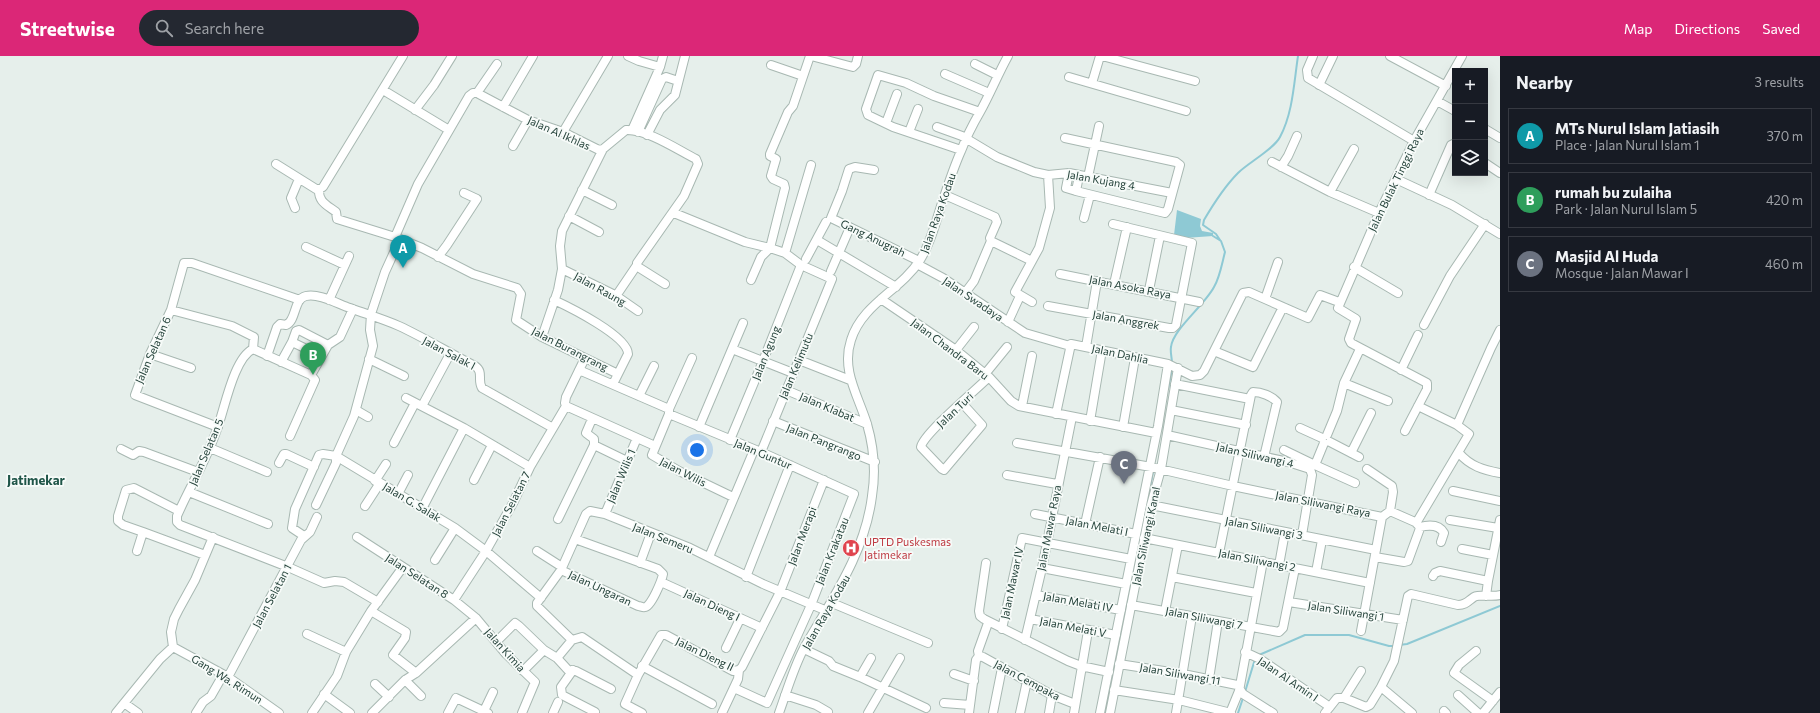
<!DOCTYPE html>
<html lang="en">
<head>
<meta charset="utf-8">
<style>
  :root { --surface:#171b24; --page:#242831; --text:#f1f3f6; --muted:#9ea1a6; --line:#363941; --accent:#db2777 }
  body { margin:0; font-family:Commissioner,sans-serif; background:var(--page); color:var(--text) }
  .controls { position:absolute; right:12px; top:12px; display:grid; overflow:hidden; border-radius:0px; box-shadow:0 4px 16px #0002 }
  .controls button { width:36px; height:36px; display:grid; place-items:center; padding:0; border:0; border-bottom:1px solid var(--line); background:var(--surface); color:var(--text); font:20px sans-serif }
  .you { position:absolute; left:697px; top:394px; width:14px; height:14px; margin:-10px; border:3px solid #fff; border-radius:50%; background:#1a73e8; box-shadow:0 0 0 6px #1a73e833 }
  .badge { display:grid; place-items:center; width:26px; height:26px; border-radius:50%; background:var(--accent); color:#fff; font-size:13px; font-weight:700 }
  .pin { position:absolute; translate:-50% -33px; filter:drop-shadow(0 1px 2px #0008) }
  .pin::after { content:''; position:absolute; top:21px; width:14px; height:12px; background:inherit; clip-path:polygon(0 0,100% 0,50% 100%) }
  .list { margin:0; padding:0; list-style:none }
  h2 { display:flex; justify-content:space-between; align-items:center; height:52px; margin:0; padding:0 16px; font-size:17px }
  h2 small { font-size:13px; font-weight:400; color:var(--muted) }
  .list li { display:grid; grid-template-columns:26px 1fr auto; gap:12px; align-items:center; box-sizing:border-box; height:56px; margin:0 8px 8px; padding:0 8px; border:1px solid var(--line); border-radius:0px }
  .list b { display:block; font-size:15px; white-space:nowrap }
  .list p { margin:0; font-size:13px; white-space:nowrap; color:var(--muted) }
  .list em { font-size:13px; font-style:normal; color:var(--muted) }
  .icon { flex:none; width:22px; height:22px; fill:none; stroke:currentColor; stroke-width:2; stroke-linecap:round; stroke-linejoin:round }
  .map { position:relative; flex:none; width:1500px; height:657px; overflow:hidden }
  header { display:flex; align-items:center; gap:24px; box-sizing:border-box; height:56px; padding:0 20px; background:var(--accent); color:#fff }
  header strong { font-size:19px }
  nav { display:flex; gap:22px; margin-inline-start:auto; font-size:14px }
  .search { width:280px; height:36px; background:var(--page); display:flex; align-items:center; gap:10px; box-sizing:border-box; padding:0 14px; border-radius:22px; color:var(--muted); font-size:15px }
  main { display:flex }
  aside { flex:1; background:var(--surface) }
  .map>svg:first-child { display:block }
</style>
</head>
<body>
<header>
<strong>Streetwise</strong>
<div class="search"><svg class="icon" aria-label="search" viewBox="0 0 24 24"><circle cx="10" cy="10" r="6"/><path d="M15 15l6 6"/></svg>Search here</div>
<nav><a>Map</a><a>Directions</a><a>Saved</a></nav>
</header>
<main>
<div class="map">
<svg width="1500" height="657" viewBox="0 0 1500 657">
  <rect width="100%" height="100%" fill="#e6efeb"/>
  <path fill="#8ec9d4" d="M1177,154L1201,163L1200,170L1202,175L1213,177V180L1185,182L1174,179Z"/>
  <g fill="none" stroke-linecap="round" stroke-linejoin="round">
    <path stroke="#8ec9d4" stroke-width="2" d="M1220,184L1216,178L1203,169L1204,164C1214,147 1224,131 1238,117C1248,107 1274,93 1280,81C1293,57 1294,26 1298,0
      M1172,307C1172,302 1170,296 1171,291C1173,273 1204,250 1214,231C1220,221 1222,207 1225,196L1221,185L1213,180
      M1168,333L1172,313
      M1399,589L1407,588L1500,550
      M1259,599L1305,579H1349L1389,590H1395
      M1245,636L1255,603
      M1105,657L1153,416
      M1238,657L1243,642"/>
    <defs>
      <path id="minor" d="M628,0L639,5L660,11L663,0
        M811,0L853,11L856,8L858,0
        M1102,0L1195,25
        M1313,0L1307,14L1308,22L1414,85
        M1390,0L1446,30
        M975,8L997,19
        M771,9L803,20
        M945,18L989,37
        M1069,21L1186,55
        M1092,27L1100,0
        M1319,29L1333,0
        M383,34L449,74
        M477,37L497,8
        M1437,45L1455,55
        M503,51L533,0
        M415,54L434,29L452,0
        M886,67L897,38
        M937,71L962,80L997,101L1034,116L1048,119L1069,117L1172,137
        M1485,73L1500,82
        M632,74L660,11
        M563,76L608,0
        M638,76L662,23L666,21L678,25
        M909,76L918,53
        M647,79L660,54L675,39L685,0
        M1065,82L1176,106L1180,109L1168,153L1165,157L1076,135L1079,120
        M513,90L528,64
        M961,94L893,71L868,59L866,53L878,19L906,27L934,40L980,56
        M1272,106L1330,136L1379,157
        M1485,107L1500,117
        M276,108L316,133H319L323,131L403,0
        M1281,111L1288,100L1297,80
        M874,114L855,111L849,113L842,135L831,162L919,205
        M1069,117L1066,132L1076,135
        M1088,121L1099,70
        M1396,123L1452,149L1500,178
        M319,133C318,146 327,149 336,156L337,163L395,181
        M582,134L612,149
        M1330,136L1354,93
        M945,139L995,161L997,166L990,182L991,185L1032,205
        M1429,139L1451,89L1455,87
        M295,152L291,142L299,123
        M674,157L745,186L770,192L785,132L784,128L773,123L771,120L776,103L770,100V98L788,56L793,50L810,0
        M569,160L599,176
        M1084,162L1090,139
        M817,184L896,231
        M306,191L345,209
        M785,197L811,109
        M438,201L447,189L477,143L464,137
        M806,203L826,166
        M917,208L943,222L1025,277L1070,290
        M1354,211L1398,237
        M562,213L615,239L638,255
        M831,215L848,176
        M1060,218L1199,246
        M751,224L761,201L770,192L785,197L801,209L832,223L761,396
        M1114,228L1127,171
        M1149,234L1160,180
        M965,237L974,225L991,185
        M616,240L637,209
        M881,243L956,294L989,321L1011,345L1019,350L1156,377
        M1265,243L1278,206
        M329,244L349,200
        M554,244C569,251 628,280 628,298L613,328
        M1032,246L1015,236L1039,192L1050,152L1048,119
        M1048,250L1169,272H1173L1176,269L1192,187L1113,168
        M171,254L232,270L254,281L253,293
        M1008,266L1020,240
        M1424,269L1450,220L1485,168
        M542,281L558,234L562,213L560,190L562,175L603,93
        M1086,291L1097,225
        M253,293C234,302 225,351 218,370C208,402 190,430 177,460V466L180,469L288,511L324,527L335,525L344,526L378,546
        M253,293L311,319L315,324L290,380
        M732,293L793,317
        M956,294L974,271
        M1214,295L1253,311L1283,251
        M150,298L191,312
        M267,300L277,271L280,268L286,269C297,264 293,243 306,240C319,237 338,248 350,252C366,258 383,263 399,270C425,282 449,297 475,310C484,316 477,324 482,332L553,372
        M321,300L292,286L296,275L299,274L328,289
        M692,302L669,353V358L652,399L679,415L733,441
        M369,303L404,320
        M799,304L850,324
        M281,306L292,286
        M579,314L669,353
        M1401,314L1418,279
        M618,318L542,281L516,264L521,238L517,232L473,218L422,192L395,181L418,128L469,40L473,37H477L528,64L563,76L599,94L603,93L626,74C647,73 678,94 696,103L698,108L684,140L637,207L638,211L665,228
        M985,318L1007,291
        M311,319L328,289L340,281L353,253
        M1344,327L1388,345
        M1175,328L1250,343
        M786,334L867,368
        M639,340L654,310
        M406,342L464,372L530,411
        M962,347L982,369L944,414L942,413L921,391C923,378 977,333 989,321
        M422,350L450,298
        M566,350L655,390
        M566,350L565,347L566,341L585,302
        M1022,350L1032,300
        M356,354L368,361
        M1171,354L1246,369
        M669,358L761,396L854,438L811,549L767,647L734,632
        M1056,358L1071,288L1168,308L1192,320L1200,319L1204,315L1243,237L1249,236L1308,262L1320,239L1339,246
        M773,365L875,406
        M1090,365L1102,294
        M1457,369L1491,292L1500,274
        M218,371L135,339L150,298L171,254L184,207H192L300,244
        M699,371L743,267
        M1123,371L1135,302
        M1300,372L1322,382
        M1405,375L1427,333V327L1351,287L1349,283L1356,263L1338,252L1379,157L1414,85L1462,0
        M1167,379L1288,406L1310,413L1312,419L1302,479
        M1327,379L1337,355L1344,327L1360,293
        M730,384L763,305L801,209
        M1330,386L1359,401
        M394,387L415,347
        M1017,387L1151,411L1233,430L1382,461
        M594,389L627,405
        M210,392L267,416
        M121,393L133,399L139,395L144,396L198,416
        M1284,394L1315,409L1324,387
        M1351,397L1371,357
        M1459,397C1470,410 1483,414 1500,417
        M336,400L354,360L373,290L370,274L371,258L385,216L400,183
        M279,407L284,398H286L314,411
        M1315,409L1355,427
        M1367,413L1392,430L1393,436L1390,455
        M1007,419L1057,428
        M474,424L492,389
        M375,425L386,408
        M1453,435L1500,445
        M189,436L268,468
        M398,438L408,419
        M316,449L336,407V400
        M1151,449L1376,494
        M365,450L380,427
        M423,451L464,372
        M605,458L637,382
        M1035,458L1136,478
        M558,463L594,389V383L586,377L592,363
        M1450,464L1498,472
        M1415,466L1418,464L1469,378L1457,369L1418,350
        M1085,468L1100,401
        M1420,471C1428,469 1439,468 1444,477L1441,486
        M143,476L205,499
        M304,480L292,472L295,453L319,399L323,398L336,400L455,472L486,495L541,542
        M357,481L454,544L476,562L506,598L535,626L522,657
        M1144,482L1370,527
        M1462,493L1493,499
        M137,495L143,476L123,469L118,465V460L126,434L134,432L179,455
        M537,495L562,511
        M1219,497L1251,339L1253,336C1261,336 1272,340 1277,346L1264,401
        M709,501L754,394
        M1375,501L1404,506L1408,505L1419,475L1420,471L1415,466L1390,455L1382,461
        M435,504L455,472
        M640,507L651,477
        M986,507L979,555L980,560L984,563L1068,605L1081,610L1109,616
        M1279,509L1285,476
        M1042,512L1126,528
        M561,514L638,550C641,550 643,552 645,551C651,551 662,524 663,518L658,513L575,483
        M1316,516L1322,484
        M1433,520L1435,517L1440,515L1488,525
        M746,521L790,409
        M1172,521L1256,537
        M661,526L762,572
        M1036,539L1121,554
        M1486,540L1488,525L1500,464
        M454,544L486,495L513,447L530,411L566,350
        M1289,546L1403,564
        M832,547L928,587
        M1131,549L1279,576L1283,572L1295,512
        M371,555L406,576L405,582L393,599L416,617
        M1165,555L1178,489
        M1030,563L1116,579
        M1002,573L1022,482L1131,503
        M1361,575L1382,461
        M307,578L346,596
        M572,584L537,550V547L561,514L586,458L590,455L605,458L690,492L763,528L827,555
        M572,584L582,581L638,619
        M1025,584L1042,512L1072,361
        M496,586L515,567L519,570L544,594
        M173,591L228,621L279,657
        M726,592L740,563
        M804,593L829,605L833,610L860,621L926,652
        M1476,595L1459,609L1454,617L1493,645
        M1245,596L1260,603L1330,651
        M979,600L983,601L1052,639L1075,648
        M979,600L978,595L988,567
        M557,602L568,614L576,615L611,633
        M1119,608L1183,618L1237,629L1243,638L1273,657
        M642,610L712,648
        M573,614L561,631L562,639L595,656
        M523,615L544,594L557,602L572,584
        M954,618L974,625
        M228,621L301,484L310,476L317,461
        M860,621L871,602
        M1209,623L1218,565
        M405,624L421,640
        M375,628L389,641
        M1381,631L1412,657
        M1114,634L1179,644L1231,657
        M324,638L350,657
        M785,639L816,649L828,656
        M1458,639L1478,657
        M1344,642L1361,615
        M124,647L138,657
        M944,647L970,649
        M1444,655L1446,657
        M116,657L160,603L173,591L171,576L174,563L179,553L195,524L213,481
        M196,657L203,646L211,640L223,619
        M312,657L337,620L346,596L371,555L403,511
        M372,657L405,624L416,617L476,562
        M448,657L456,642L488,657
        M483,657L493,636
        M553,657L558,646
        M642,657L625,648L638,619L661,579H666L733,615L739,614L742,611L780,536L824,424
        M722,657L738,623L739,614
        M779,657C787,635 793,613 804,592C832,543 865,497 872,440C876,415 874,392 867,368C858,339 841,314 851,284C862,248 901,234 920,204C930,188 935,169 941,150C947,132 953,113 961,95C966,82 973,68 980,56C990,38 998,18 1008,0
        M868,657L900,602
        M969,657L976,604L979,600
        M993,657L1002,612
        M1020,657L1027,625
        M1049,657L1052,639
        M1074,657L1088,575
        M1100,657L1158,370L1168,308
        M1110,657L1151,449L1161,413L1178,312
        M1176,657L1192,560
        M1230,657L1239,635L1263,505
        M1325,657L1337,642H1344L1366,651L1370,649L1381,631L1394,605L1408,540L1411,538L1458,549C1466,549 1468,545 1474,541C1480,538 1493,541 1500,539
        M1483,657L1500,636"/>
    </defs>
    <use href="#minor" stroke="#a8b8b2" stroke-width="10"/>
    <use href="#minor" stroke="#fff" stroke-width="8"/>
  </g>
  <defs>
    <symbol id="hospital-disc" viewBox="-11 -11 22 22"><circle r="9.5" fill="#e0444e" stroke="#f7fbf9"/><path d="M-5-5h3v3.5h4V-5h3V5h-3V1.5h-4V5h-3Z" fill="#fff"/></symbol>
  </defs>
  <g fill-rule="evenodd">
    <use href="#hospital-disc" x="841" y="482" width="20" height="20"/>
  </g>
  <g text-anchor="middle" stroke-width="3.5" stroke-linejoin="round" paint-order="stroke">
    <g font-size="11" fill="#24423a" stroke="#f7fbf9">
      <text transform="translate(559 77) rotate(24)" y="4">Jalan Al Ikhlas</text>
      <text transform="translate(1101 124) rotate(10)" y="4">Jalan Kujang 4</text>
      <text transform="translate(1396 124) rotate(-64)" y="4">Jalan Bulak Tinggi Raya</text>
      <text transform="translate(938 157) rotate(-70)" y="4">Jalan Raya Kodau</text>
      <text transform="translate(873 182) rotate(26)" y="4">Gang Anugrah</text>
      <text transform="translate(1130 231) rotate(11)" y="4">Jalan Asoka Raya</text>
      <text transform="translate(600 233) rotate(29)" y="4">Jalan Raung</text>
      <text transform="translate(973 243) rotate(34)" y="4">Jalan Swadaya</text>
      <text transform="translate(1126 264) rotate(10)" y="4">Jalan Anggrek</text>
      <text transform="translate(570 293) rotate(27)" y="4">Jalan Burangrang</text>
      <text transform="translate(950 293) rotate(37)" y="4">Jalan Chandra Baru</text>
      <text transform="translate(153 294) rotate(-66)" y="4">Jalan Selatan 6</text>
      <text transform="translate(449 297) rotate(28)" y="4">Jalan Salak I</text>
      <text transform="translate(766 297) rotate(-68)" y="4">Jalan Agung</text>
      <text transform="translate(1120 298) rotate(12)" y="4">Jalan Dahlia</text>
      <text transform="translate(796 310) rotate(-67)" y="4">Jalan Kelimutu</text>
      <text transform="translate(827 351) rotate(23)" y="4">Jalan Klabat</text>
      <text transform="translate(955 354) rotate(-43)" y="4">Jalan Turi</text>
      <text transform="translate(824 386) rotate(22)" y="4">Jalan Pangrango</text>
      <text transform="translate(206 396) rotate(-67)" y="4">Jalan Selatan 5</text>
      <text transform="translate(763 398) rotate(23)" y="4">Jalan Guntur</text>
      <text transform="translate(1255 399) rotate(13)" y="4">Jalan Siliwangi 4</text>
      <text transform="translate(683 416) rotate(27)" y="4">Jalan Wilis</text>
      <text transform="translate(621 420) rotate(-67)" y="4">Jalan Wilis 1</text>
      <text transform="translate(412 446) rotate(31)" y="4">Jalan G. Salak</text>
      <text transform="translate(511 448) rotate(-63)" y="4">Jalan Selatan 7</text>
      <text transform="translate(1323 448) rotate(11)" y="4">Jalan Siliwangi Raya</text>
      <text transform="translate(1097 470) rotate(11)" y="4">Jalan Melati I</text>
      <text transform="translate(1049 472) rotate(-79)" y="4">Jalan Mawar Raya</text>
      <text transform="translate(1264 472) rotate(11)" y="4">Jalan Siliwangi 3</text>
      <text transform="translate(802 480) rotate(-69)" y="4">Jalan Merapi</text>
      <text transform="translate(1146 480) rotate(-78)" y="4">Jalan Siliwangi Kanal</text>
      <text transform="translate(663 482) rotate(22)" y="4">Jalan Semeru</text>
      <text transform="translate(832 495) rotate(-68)" y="4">Jalan Krakatau</text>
      <text transform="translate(1257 504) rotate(11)" y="4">Jalan Siliwangi 2</text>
      <text transform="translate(417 520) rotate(33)" y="4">Jalan Selatan 8</text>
      <text transform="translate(1012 527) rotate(-78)" y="4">Jalan Mawar IV</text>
      <text transform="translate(600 532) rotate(25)" y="4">Jalan Ungaran</text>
      <text transform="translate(272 540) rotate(-62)" y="4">Jalan Selatan 1</text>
      <text transform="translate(1078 546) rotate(10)" y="4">Jalan Melati IV</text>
      <text transform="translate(712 549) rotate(25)" y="4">Jalan Dieng I</text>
      <text transform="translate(1346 555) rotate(9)" y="4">Jalan Siliwangi 1</text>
      <text transform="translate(826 556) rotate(-60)" y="4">Jalan Raya Kodau</text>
      <text transform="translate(1204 562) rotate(11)" y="4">Jalan Siliwangi 7</text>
      <text transform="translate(1073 571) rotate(11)" y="4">Jalan Melati V</text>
      <text transform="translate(505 594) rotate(48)" y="4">Jalan Kimia</text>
      <text transform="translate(705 598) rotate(26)" y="4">Jalan Dieng II</text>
      <text transform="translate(1180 618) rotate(10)" y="4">Jalan Siliwangi 11</text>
      <text transform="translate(227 623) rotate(32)" y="4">Gang Wa. Rimun</text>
      <text transform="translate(1288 623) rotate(34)" y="4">Jalan Al Amin I</text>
      <text transform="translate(1027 624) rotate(28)" y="4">Jalan Cempaka</text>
    </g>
    <g font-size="11" fill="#be3a42" stroke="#f7fbf9" text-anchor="start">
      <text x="864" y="490">UPTD Puskesmas<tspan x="864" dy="13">Jatimekar</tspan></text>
    </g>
    <g font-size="13" font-weight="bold" fill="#1f5548" stroke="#f7fbf9">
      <text x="36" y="429">Jatimekar</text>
    </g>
  </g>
</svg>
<div class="controls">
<button>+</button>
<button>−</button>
<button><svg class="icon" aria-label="layers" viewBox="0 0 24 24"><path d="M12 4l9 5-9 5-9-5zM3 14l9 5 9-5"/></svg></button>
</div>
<div class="you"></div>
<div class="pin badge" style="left:403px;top:212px;background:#0f9aa8">A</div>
<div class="pin badge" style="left:313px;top:319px;background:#2e9e5b">B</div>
<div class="pin badge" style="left:1124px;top:428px;background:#6b7280">C</div>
</div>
<aside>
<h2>Nearby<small>3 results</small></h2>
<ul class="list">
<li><span class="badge" style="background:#0f9aa8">A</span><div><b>MTs Nurul Islam Jatiasih</b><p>Place · Jalan Nurul Islam 1</p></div><em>370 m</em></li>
<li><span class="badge" style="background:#2e9e5b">B</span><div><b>rumah bu zulaiha</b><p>Park · Jalan Nurul Islam 5</p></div><em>420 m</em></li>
<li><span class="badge" style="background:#6b7280">C</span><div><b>Masjid Al Huda</b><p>Mosque · Jalan Mawar I</p></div><em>460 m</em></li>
</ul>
</aside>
</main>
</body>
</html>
